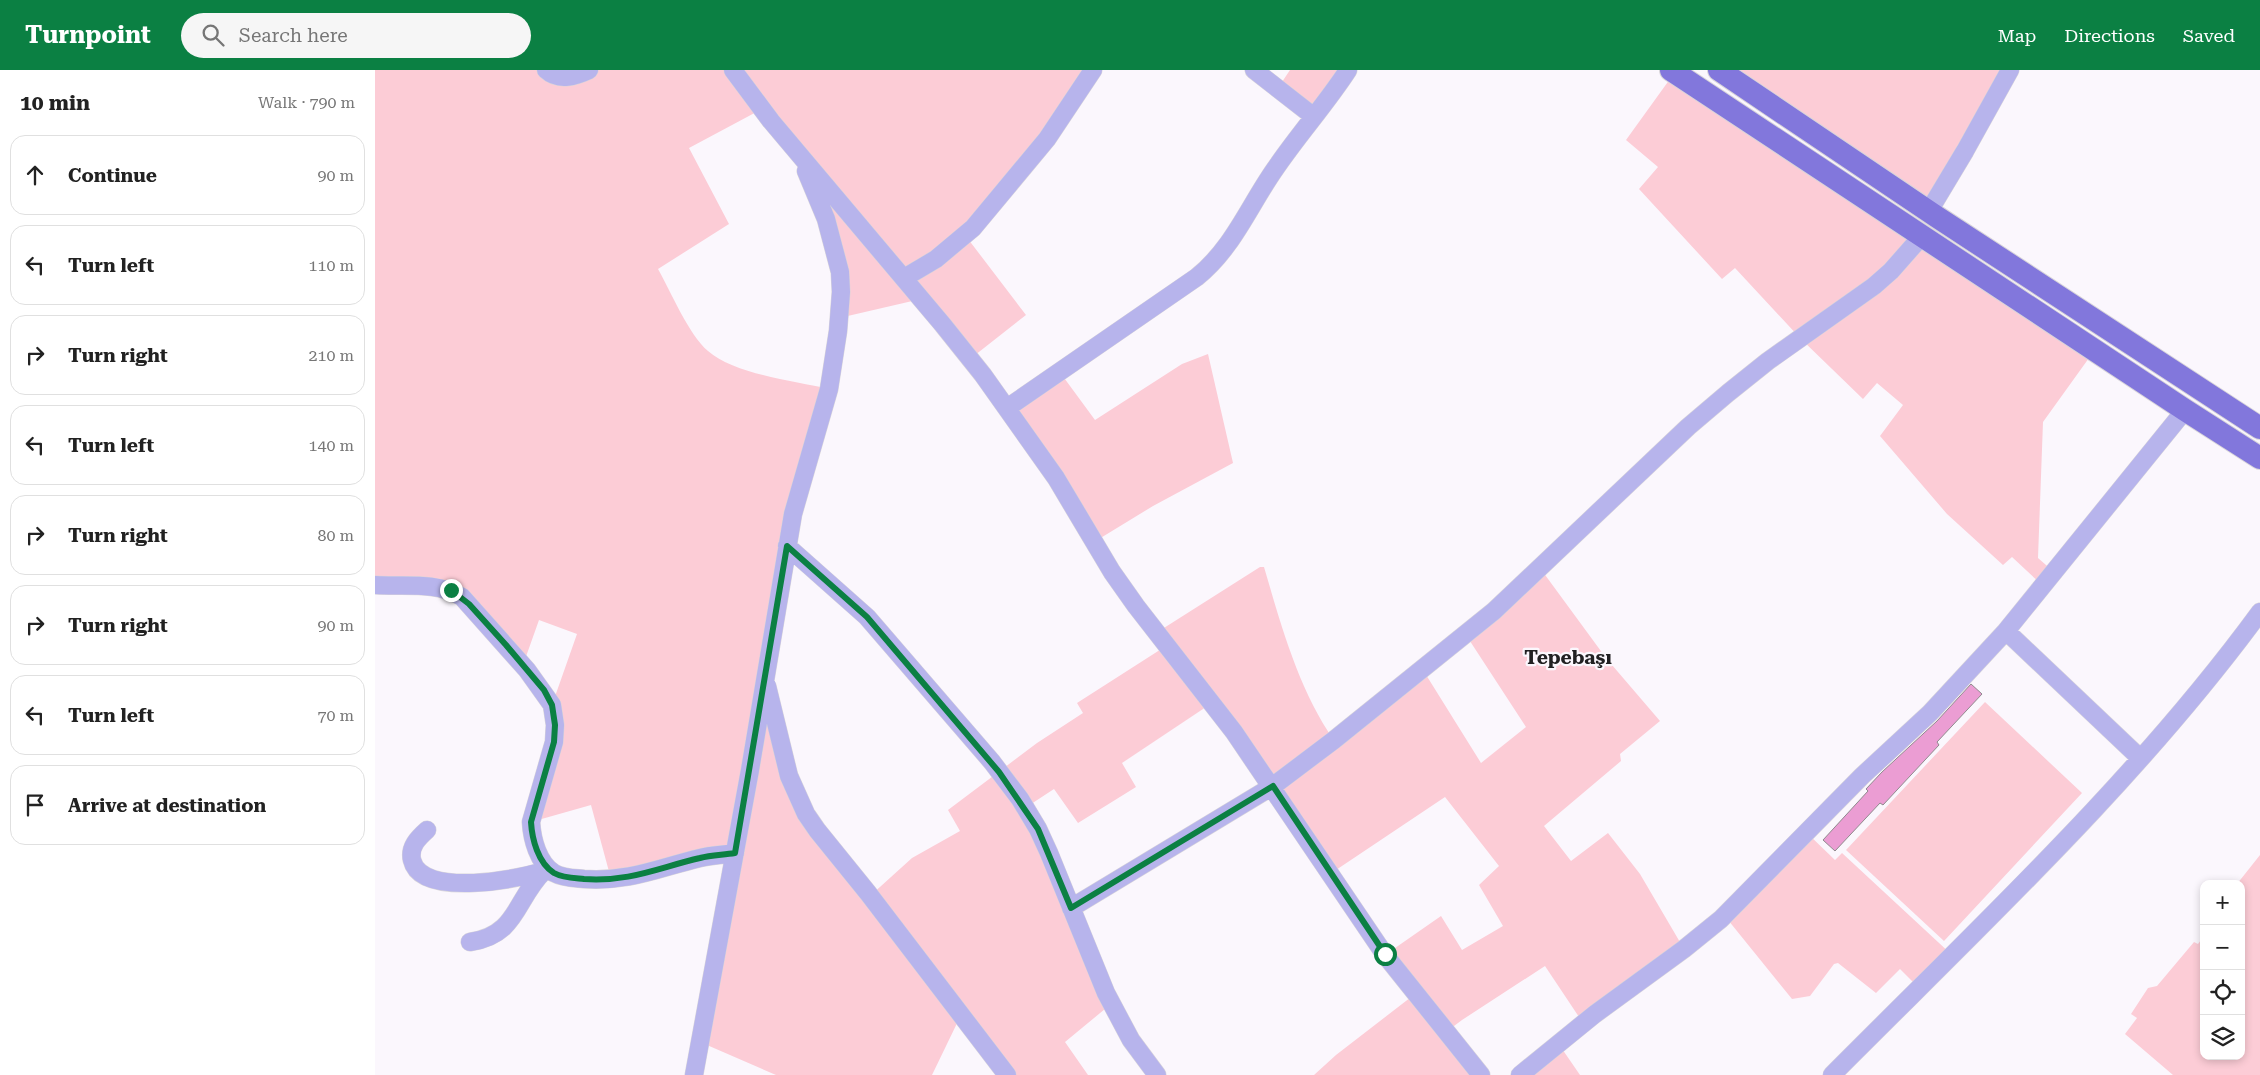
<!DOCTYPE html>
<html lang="en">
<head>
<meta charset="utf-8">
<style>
  :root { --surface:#fff; --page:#f6f6f6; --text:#222; --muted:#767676; --line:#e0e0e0; --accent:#0b8043 }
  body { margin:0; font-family:"Roboto Serif",serif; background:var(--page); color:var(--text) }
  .controls { position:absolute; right:15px; bottom:15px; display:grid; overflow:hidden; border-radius:10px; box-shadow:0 2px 8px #0003 }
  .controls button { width:45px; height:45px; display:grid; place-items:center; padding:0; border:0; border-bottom:1px solid var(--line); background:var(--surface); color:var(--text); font:25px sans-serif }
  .stop { position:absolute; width:15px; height:15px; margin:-11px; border:4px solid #0b8043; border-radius:50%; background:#fff }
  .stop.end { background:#0b8043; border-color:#fff; box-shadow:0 1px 5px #0008 }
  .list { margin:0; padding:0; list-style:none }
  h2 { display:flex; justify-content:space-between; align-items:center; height:65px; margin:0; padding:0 20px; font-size:21px }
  h2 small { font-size:16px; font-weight:400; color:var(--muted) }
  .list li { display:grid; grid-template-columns:32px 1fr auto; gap:15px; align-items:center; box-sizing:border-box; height:80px; margin:0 10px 10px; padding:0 10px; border:1px solid var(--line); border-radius:15px }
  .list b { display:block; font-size:19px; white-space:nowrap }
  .list em { font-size:16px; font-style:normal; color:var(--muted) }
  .icon { flex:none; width:28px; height:28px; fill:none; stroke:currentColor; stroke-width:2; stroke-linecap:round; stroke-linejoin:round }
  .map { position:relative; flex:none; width:1885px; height:1005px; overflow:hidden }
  header { display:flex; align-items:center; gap:30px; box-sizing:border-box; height:70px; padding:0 25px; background:var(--accent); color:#fff }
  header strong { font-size:24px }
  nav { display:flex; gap:28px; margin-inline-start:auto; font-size:18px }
  .search { width:350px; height:45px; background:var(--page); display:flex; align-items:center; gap:12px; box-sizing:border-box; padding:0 18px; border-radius:28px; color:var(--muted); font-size:19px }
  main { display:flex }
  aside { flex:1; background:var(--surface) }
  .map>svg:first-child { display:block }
</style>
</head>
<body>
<header>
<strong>Turnpoint</strong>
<div class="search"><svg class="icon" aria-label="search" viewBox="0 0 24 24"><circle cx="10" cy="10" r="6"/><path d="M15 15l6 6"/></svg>Search here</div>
<nav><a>Map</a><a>Directions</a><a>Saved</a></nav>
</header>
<main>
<aside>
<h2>10 min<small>Walk · 790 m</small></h2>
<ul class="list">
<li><svg class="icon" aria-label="ahead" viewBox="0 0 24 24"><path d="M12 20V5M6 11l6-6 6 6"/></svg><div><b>Continue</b></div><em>90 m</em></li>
<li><svg class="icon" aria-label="left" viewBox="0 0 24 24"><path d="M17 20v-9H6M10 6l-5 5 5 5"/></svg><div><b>Turn left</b></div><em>110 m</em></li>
<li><svg class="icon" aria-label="right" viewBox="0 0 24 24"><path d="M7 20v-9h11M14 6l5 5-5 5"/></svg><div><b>Turn right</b></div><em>210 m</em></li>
<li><svg class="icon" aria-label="left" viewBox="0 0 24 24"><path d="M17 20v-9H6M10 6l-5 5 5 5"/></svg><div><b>Turn left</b></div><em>140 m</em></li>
<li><svg class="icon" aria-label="right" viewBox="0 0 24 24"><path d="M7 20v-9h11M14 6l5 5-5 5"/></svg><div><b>Turn right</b></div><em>80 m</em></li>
<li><svg class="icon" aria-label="right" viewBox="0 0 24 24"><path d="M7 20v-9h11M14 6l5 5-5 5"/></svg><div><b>Turn right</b></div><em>90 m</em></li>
<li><svg class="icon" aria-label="left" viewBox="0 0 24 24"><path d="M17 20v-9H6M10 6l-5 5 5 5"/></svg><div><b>Turn left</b></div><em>70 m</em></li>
<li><svg class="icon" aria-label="arrive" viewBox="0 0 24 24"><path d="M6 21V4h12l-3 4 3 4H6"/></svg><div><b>Arrive at destination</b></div></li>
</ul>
</aside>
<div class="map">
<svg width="1885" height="1005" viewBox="0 0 1885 1005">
  <rect width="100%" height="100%" fill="#fbf7fd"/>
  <path fill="#fcccd6" d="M0,0H718L590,165L651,245L595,289L546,229L464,248L466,222L438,116L387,39L314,78L354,154L283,199C296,222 314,265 333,281C359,304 419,311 454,319L390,609L414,706L495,826L537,788L585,761L573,740L662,673L708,643L702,633L791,576L781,563L885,497H889C906,555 924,621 959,670L1048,600L1106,693L1151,657L1091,565L1165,498L1231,588L1285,651L1245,684L1246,691L1169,756L1196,791L1233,763L1265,804L1309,879L1208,953L1170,896L1087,950L1071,962L1106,1005H939L961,985L1040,924L1010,885L1066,846L1087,880L1128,856L1104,815L1124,796L1070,727L955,804L837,633L747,693L761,717L703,753L679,719L650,738L736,934L690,972L713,1005H632L586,945L557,1005H401L325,972L360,783L236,809L216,735L156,752L172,698L177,635L202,564L164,550L148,595L87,527L0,515Z
    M915,0H973L938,46L903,18Z
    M1344,0H1635L1554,141Z
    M1300,2L1719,281L1668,352L1663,488L1679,502L1668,516L1637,487L1628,495L1572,444L1505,366L1528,335L1502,313L1488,329L1425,268L1360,198L1347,209L1264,119L1283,97L1251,70Z
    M833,284L858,393L778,436L719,472L632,338L684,301L720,350L807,294Z
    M1610,632L1707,723L1569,871L1471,780Z
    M1431,762L1460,790L1467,783L1577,885L1545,919L1525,899L1501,923L1463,893L1459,894L1435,926L1417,929L1349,845Z
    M1885,785V1005H1798L1750,964L1762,948L1756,944L1773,918L1782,916L1819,872L1823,874L1829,866V986H1866V814H1862Z
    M1183,973L1205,1005H1145Z"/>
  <path fill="#eb9dd3" stroke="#908a8e" d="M1596,614L1607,624L1562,672L1564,675L1508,735L1505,733L1460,781L1448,770L1493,721L1491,719L1507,702L1562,651Z"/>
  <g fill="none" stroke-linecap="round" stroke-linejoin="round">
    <defs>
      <path id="minor" d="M171,0C184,12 201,6 214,0
        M358,0L396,51L568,255L608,305L681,408L737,502L761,536L859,662L1010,885L1106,1005
        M879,0L938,46
        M1554,141L1590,81L1635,0
        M529,208L561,189L598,158L672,69L718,0
        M632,338L822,207C858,178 874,136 900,99C923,65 951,34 973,0
        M412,476L492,547L617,692L645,729L663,759L674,783L731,923L756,970L782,1005
        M0,515C29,517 61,511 87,527L152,600L177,635L180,655L179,672L156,752C157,769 163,793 179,803C188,808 199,808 209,809C255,812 283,798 325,788C337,785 348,785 360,783
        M1631,561L1765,688
        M392,616L414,706L431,744L442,760L493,823L632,1005
        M52,760C43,768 34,777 37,790C46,829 148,809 174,799
        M696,838L898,716L959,670L1119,541L1313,357L1353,323L1393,291L1499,216L1516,201L1546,167
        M95,872C143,865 140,829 169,801
        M319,1005L375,700L418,444L454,319L463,261L466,222L465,202L451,149L431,101
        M1145,1005L1220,944L1309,879L1346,849L1487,706L1555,643L1631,561L1810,340
        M1457,1005C1604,857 1762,710 1885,542"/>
      <path id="major" d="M1296,0L1810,340L1885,388
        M1344,0L1562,147L1885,358"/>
    </defs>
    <use href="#minor" stroke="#d8d5da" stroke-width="19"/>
    <use href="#major" stroke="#d8d5da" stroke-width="24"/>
    <use href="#minor" stroke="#b7b4ec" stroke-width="18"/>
    <use href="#major" stroke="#8277dc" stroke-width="22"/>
  </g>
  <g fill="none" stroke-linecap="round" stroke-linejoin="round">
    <path stroke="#0b8043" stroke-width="6" d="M76,520L94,534L131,575L169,620L177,635L180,655L179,672L156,752C157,769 163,793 179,803C188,808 199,808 209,809C255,812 282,798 325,788C336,785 348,785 360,783L412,476L492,547L624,702L663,759L696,838L898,716L1010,884"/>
  </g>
  <g text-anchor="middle" stroke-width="4.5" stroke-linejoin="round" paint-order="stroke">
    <g font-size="19" font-weight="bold" fill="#212022" stroke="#fbf7fd">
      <text x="1193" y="594">Tepebaşı</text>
    </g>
  </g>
</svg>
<div class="controls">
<button>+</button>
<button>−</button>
<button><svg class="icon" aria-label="locate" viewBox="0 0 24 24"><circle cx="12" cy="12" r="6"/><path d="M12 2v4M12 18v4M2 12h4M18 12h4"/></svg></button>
<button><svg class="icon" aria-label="layers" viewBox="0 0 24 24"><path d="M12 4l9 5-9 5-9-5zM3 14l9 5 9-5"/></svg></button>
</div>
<div class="stop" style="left:1010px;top:884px"></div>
<div class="stop end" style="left:76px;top:520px"></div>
</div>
</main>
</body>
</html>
